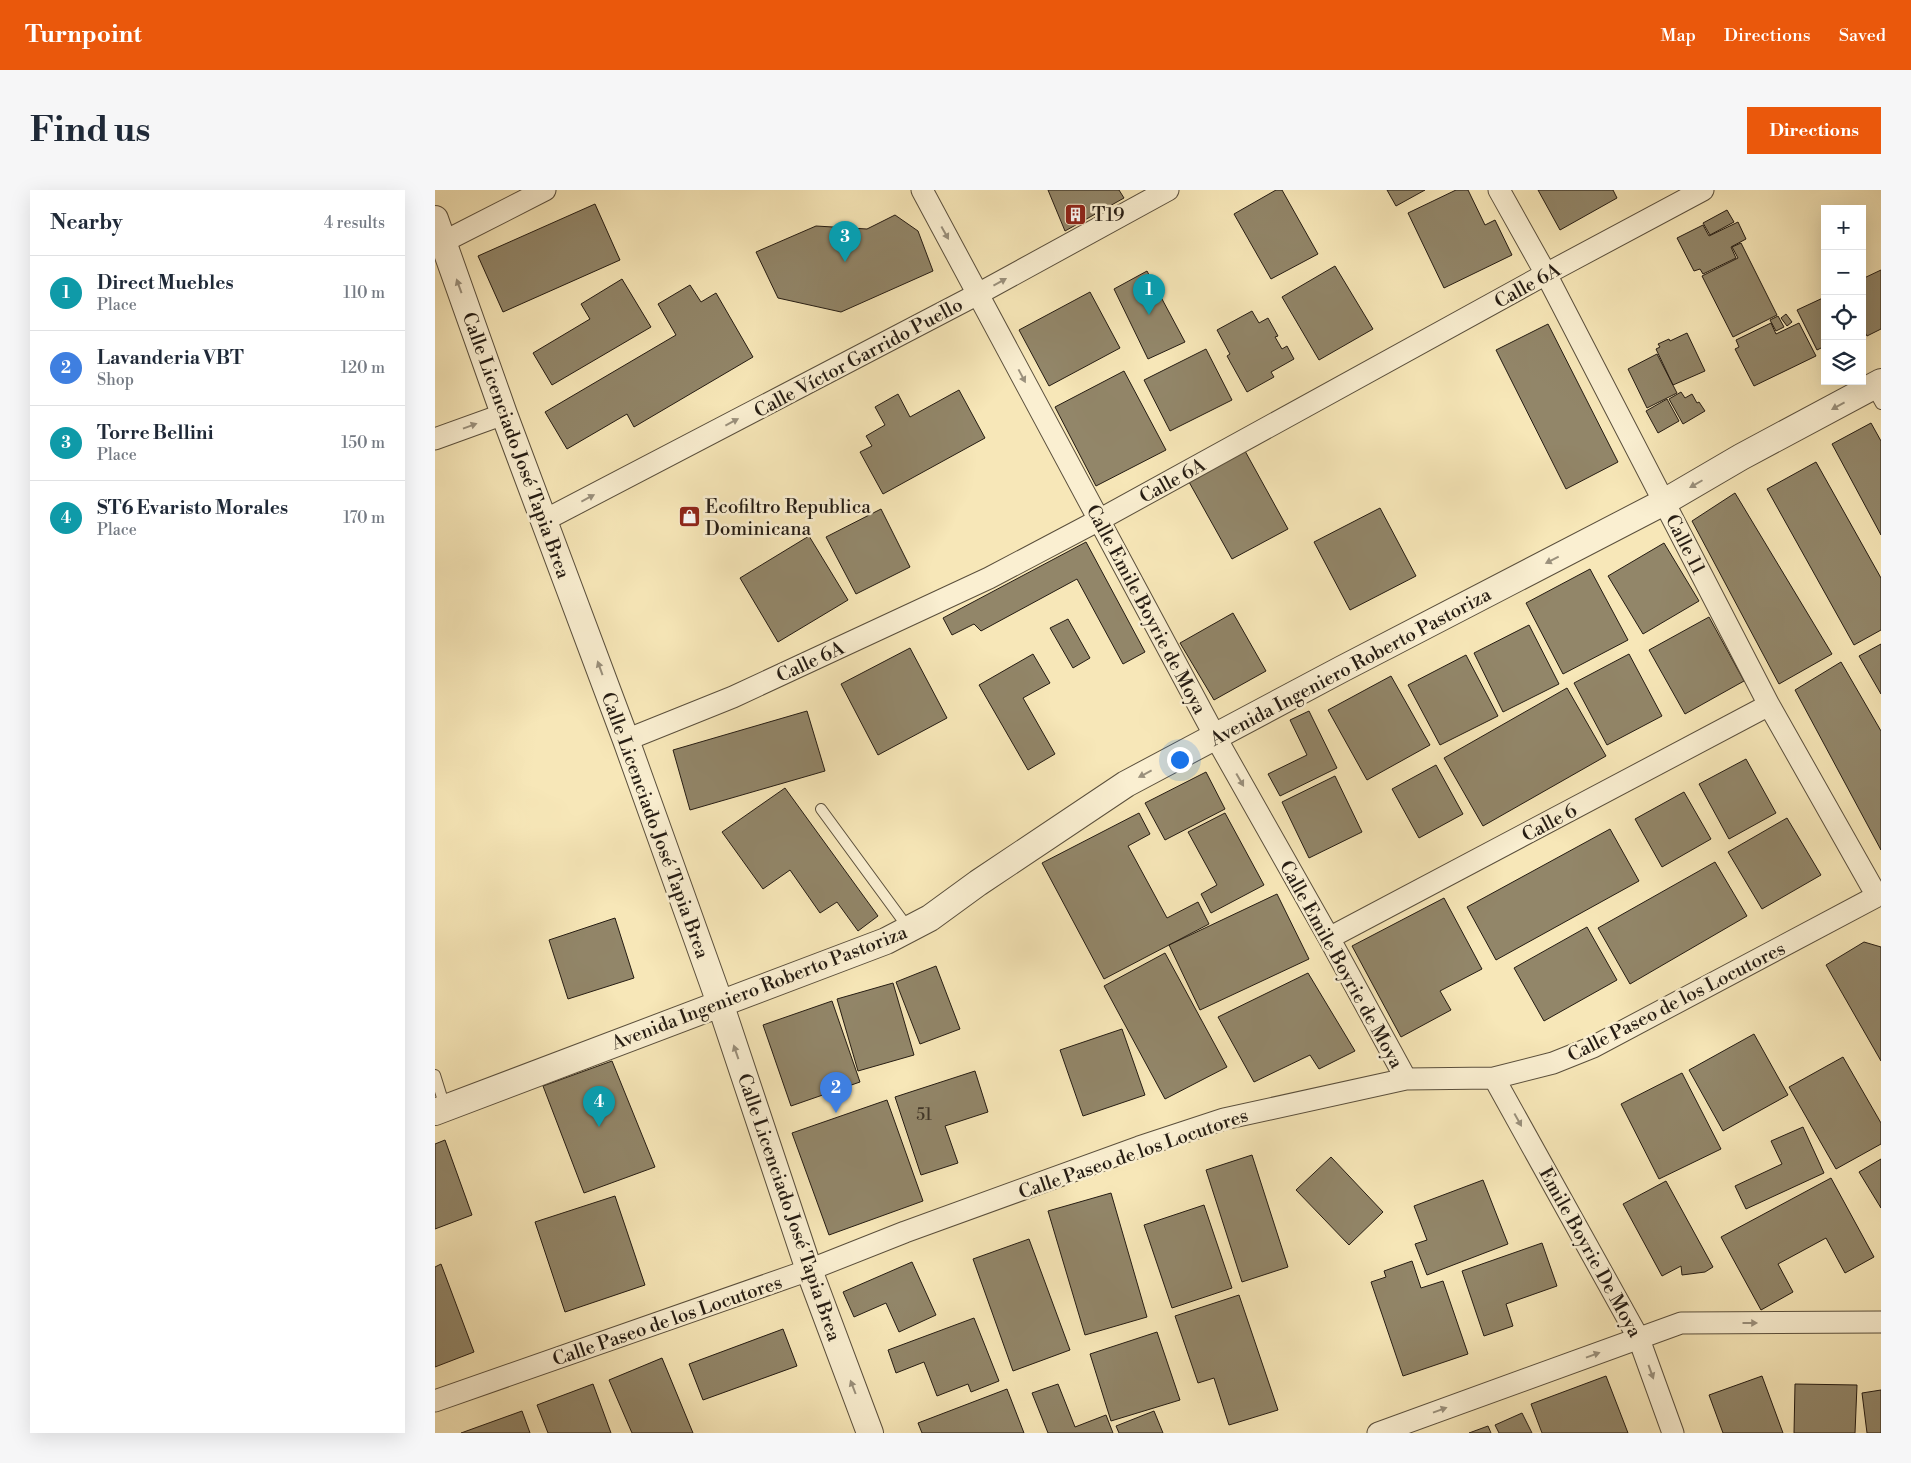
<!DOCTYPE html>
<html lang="en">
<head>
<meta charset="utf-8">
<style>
  :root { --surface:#fff; --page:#f6f6f7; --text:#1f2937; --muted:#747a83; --line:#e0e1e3; --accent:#ea580c }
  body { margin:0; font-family:"Libre Bodoni",serif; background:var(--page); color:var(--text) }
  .controls { position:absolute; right:15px; top:15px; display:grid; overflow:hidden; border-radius:0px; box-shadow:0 5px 20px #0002 }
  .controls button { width:45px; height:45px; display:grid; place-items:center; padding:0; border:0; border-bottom:1px solid var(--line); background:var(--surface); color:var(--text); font:25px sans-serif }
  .you { position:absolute; left:744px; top:569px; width:18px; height:18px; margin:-12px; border:4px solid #fff; border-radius:50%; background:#1a73e8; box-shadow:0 0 0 8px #1a73e833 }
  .badge { display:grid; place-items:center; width:32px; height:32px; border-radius:50%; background:var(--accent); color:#fff; font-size:16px; font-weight:700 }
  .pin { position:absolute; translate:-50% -41px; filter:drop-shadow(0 1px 2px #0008) }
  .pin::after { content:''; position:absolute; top:26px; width:18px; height:15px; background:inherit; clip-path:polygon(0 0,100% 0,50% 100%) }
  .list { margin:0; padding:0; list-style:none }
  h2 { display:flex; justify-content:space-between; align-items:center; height:65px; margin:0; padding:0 20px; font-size:21px }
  h2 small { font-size:16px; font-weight:400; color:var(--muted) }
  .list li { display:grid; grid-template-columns:32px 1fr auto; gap:15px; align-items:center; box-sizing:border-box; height:75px; padding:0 20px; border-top:1px solid var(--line) }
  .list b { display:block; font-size:19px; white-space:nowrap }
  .list p { margin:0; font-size:16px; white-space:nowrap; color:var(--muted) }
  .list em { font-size:16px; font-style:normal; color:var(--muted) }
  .icon { flex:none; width:28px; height:28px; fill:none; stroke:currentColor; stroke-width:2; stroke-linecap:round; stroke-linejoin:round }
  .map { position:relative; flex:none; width:1446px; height:1243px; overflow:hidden; border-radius:0px }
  header { display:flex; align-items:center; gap:30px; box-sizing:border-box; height:70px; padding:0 25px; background:var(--accent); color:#fff }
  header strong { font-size:24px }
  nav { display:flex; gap:28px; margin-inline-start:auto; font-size:18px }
  .intro { display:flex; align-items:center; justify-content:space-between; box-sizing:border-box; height:120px; padding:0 30px }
  h1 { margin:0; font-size:35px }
  .button { padding:12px 22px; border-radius:0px; background:var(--accent); color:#fff; font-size:18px; font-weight:700 }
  main { display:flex; gap:30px; padding:0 30px }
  aside { flex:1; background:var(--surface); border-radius:0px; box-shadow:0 5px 20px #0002 }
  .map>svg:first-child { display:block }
</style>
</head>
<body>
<header>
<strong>Turnpoint</strong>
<nav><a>Map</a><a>Directions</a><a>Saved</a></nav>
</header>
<div class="intro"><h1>Find us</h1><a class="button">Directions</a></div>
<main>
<aside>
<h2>Nearby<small>4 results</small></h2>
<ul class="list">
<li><span class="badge" style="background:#0f9aa8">1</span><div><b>Direct Muebles</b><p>Place</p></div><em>110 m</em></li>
<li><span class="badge" style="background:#3f7fe0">2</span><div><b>Lavanderia VBT</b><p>Shop</p></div><em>120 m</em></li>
<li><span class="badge" style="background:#0f9aa8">3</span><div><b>Torre Bellini</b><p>Place</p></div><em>150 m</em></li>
<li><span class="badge" style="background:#0f9aa8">4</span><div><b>ST6 Evaristo Morales</b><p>Place</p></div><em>170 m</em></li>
</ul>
</aside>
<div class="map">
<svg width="1446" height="1243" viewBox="0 0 1446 1243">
  <rect width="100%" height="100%" fill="#f7e7b8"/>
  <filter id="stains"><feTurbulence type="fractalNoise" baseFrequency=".004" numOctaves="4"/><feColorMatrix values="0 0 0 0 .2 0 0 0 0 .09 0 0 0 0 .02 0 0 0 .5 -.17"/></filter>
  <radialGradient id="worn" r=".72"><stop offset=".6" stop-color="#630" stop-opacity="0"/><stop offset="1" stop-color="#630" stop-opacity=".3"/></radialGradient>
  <path fill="#928669" stroke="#251c13" d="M613,0H684L689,8L630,41Z
    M841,0H847L883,64L836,89L799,24Z
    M952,0H990L961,16Z
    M1021,0H1033L1050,35L1060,30L1077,65L1009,98L973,23Z
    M1103,0H1178L1182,8L1125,40Z
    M160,14L185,70L68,122L43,66Z
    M1292,20L1299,32L1275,45L1268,33Z
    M460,25L483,41L498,81L406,122L343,108L321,62L381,36L432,39Z
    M1303,32L1311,49L1296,57L1301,68L1268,84L1265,79L1259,81L1242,48L1268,35L1274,46Z
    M1306,53L1342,125L1298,147L1267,86L1303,68L1297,57Z
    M900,76L938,139L884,170L847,107Z
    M1446,80V139L1432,146L1427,137V89Z
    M712,81L750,152L713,169L679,99Z
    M187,89L216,137L117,195L98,163L155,129L146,114Z
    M255,95L266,112L281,103L318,167L199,237L192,224L132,259L110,222L241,145L223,114Z
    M655,102L685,158L614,196L584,140Z
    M1390,107V156L1382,160L1362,120Z
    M817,121L824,133L833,128L843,146L840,147L847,159L852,156L859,169L836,182L839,187L812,202L792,166L795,164L782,140Z
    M1351,124L1357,132L1352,136L1346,128Z
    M1343,126L1349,137L1341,141L1335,130Z
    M1336,133L1341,144L1364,133L1381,166L1319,196L1300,159L1304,157L1301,150Z
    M1113,134L1183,272L1131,299L1061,160Z
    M1252,143L1270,181L1238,195L1221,159L1225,157L1223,154L1234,149L1235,151Z
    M771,159L797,210L735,241L709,190Z
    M1222,164L1242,203L1212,218L1193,179Z
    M689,181L731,260L661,296L620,217Z
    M524,200L550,248L448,304L425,262L437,256L431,246L450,235L440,217L463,204L475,227Z
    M1246,202L1250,208L1257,204L1262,213L1264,212L1270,221L1248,234L1234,209Z
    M1232,209L1244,231L1223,243L1211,221Z
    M1436,233L1446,251V345L1397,254Z
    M810,261L853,339L797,369L754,292Z
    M1381,272L1446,388V440L1419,455L1332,299Z
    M1300,303L1397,464L1344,494L1257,331Z
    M945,318L981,386L915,420L879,352Z
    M446,319L475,377L421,404L391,347Z
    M374,346L413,410L343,452L305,388Z
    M651,352L710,462L688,474L642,389L546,441L539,434L517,445L508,428Z
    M1229,353L1264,411L1208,444L1173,386Z
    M1155,379L1193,450L1128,484L1091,413Z
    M798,423L831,481L779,510L745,453Z
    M1274,427L1309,491L1250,524L1214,460Z
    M633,429L655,468L638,478L615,438Z
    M1094,435L1124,494L1068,522L1039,463Z
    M1446,454V504L1424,466Z
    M475,458L512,528L443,565L406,494Z
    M598,464L615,493L588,508L620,564L593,580L544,495Z
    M1194,464L1227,526L1172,555L1139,493Z
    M1031,465L1063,526L1005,555L973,495Z
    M1406,472L1446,541V660L1360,500Z
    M956,486L995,555L932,590L893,520Z
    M1132,498L1171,566L1048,636L1009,568Z
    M372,521L390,581L255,620L238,560Z
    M874,521L902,578L845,606L833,584L872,565L855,530Z
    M1311,569L1341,623L1294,649L1264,594Z
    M1001,575L1028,624L984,648L957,599Z
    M771,582L790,619L730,650L710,613Z
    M900,586L927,642L874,668L847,612Z
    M350,598L443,726L423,741L402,712L385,723L355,680L328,699L287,642Z
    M1249,602L1276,649L1227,677L1200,629Z
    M704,623L715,644L693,656L732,728L763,712L774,734L669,789L607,673Z
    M790,623L829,695L776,723L766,704L782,695L753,642Z
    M1352,628L1386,685L1327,719L1293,662Z
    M1175,639L1204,691L1061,770L1032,717Z
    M1280,672L1312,726L1195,794L1163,738Z
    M842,704L874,769L765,820L734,755Z
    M1009,708L1047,779L1005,801L1016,820L966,847L917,756Z
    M180,728L199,788L133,809L114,750Z
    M1152,737L1182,790L1109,831L1079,778Z
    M1429,752L1446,757V871L1391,775Z
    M730,763L792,877L730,909L669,796Z
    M501,776L525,839L485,854L461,792Z
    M873,783L920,861L884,879L875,865L819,892L783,827Z
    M458,793L479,865L423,881L402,809Z
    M397,811L425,892L356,916L328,835Z
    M687,839L710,905L648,926L625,860Z
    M1319,844L1353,905L1288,941L1254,880Z
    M1408,867L1446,933V954L1401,979L1354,897Z
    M177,871L220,977L149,1003L108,896Z
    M540,881L553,922L510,936L523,973L486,985L460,907Z
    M1247,883L1286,959L1224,989L1186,914Z
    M452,910L488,1011L394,1045L357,943Z
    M1368,937L1389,983L1311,1019L1300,996L1347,974L1336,951Z
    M10,950L37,1025L0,1039V954Z
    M817,965L853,1077L807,1092L771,980Z
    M896,967L948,1022L914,1055L861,1000Z
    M1446,969V1018L1424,982Z
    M1396,988L1439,1067L1410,1083L1391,1048L1343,1074L1358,1102L1326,1120L1286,1047Z
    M1048,990L1073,1054L992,1085L980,1054L992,1050L979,1016Z
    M1231,991L1278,1077L1270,1082L1247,1085L1246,1076L1227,1086L1188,1014Z
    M676,1003L712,1127L650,1145L613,1021Z
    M180,1006L210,1095L130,1122L100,1032Z
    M769,1015L797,1098L737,1118L709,1035Z
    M594,1049L635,1160L578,1181L538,1069Z
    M1107,1053L1122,1096L1071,1114L1078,1136L1049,1146L1027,1081Z
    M977,1071L986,1098L1008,1091L1033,1164L968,1186L936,1092L951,1087L949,1081Z
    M477,1072L501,1125L464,1142L451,1113L419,1127L408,1102Z
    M6,1074L39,1162L0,1177V1077Z
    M804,1105L843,1220L794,1235L779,1188L763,1193L740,1126Z
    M539,1128L564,1191L536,1202L533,1194L502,1206L489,1172L461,1183L453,1160Z
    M348,1139L362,1176L268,1210L254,1174Z
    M722,1142L745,1210L676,1231L655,1164Z
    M227,1168L258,1243H197L174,1190Z
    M1171,1186L1193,1243H1107L1096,1214Z
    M1327,1186L1348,1243H1288L1274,1205Z
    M158,1194L176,1243H113L102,1215Z
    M623,1194L640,1237L671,1225L678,1243H613L597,1203Z
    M1360,1194L1422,1195L1420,1243H1359Z
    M572,1199L589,1243H487L483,1233Z
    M1446,1200V1243H1432L1427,1203Z
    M87,1221L95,1243H26Z
    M719,1221L728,1243H684L681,1236Z
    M1087,1223L1097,1243H1064L1060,1235Z
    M1053,1236L1056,1243H1034Z"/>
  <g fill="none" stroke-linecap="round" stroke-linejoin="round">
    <defs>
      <path id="service" d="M1437,198L1446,214
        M386,619L474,739
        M0,885L10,917"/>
      <path id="minor" d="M487,0L781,548L894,748L971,889
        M1064,0L1111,84L1334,515L1442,706
        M8,52L110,0
        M0,249L69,224
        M110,330L543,104L733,0
        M191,550L298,507L554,388L664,330L1111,84L1268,0
        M894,748L1334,515
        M1059,888L1204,1149L1238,1243
        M0,1211L374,1080L470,1042L704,957L789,929L971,889L1059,888L1118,873L1158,857L1446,704
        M943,1243L1246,1133L1446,1132"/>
      <path id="tertiary" d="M0,29L69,224L191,550L285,813L374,1080L435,1243
        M0,922L451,751L495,728L543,693L691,594L907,479L1229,312L1306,267L1446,192"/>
    </defs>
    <use href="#service" stroke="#5a4f3c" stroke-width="12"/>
    <use href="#minor" stroke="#5a4f3c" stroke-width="23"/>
    <use href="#tertiary" stroke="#5a4f3c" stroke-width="28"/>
    <use href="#service" stroke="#faefd1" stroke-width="10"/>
    <use href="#minor" stroke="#faefd1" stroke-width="21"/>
    <use href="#tertiary" stroke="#faefd1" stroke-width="26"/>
  </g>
  <defs><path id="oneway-solid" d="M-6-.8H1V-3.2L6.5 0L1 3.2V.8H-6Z" transform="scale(1.25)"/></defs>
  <g fill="#9a907c">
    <use href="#oneway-solid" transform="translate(510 43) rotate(61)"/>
    <use href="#oneway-solid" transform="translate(565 92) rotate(-29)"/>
    <use href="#oneway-solid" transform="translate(24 96) rotate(-110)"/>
    <use href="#oneway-solid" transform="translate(587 186) rotate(62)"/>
    <use href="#oneway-solid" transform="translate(1403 216) rotate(151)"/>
    <use href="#oneway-solid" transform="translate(297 232) rotate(-28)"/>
    <use href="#oneway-solid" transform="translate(35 236) rotate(-20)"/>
    <use href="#oneway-solid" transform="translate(1261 294) rotate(150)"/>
    <use href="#oneway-solid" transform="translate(153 308) rotate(-28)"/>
    <use href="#oneway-solid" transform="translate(1117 370) rotate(153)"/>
    <use href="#oneway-solid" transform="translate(165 478) rotate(-110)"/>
    <use href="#oneway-solid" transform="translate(710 584) rotate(152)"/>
    <use href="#oneway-solid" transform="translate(805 590) rotate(60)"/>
    <use href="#oneway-solid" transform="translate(301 862) rotate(-109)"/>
    <use href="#oneway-solid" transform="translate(1083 930) rotate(61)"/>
    <use href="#oneway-solid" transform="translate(1315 1133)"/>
    <use href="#oneway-solid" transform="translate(1158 1165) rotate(-20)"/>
    <use href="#oneway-solid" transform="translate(1216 1182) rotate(70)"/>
    <use href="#oneway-solid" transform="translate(418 1197) rotate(-111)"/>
    <use href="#oneway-solid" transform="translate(1005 1220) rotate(-20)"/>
  </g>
  <defs>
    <symbol id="building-square" viewBox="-11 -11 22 22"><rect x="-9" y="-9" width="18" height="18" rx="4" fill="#8f2418" stroke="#faefd1"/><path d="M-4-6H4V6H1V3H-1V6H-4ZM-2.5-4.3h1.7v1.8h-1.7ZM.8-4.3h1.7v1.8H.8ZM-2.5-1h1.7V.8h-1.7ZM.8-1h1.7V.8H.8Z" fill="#fff"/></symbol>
    <symbol id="shop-square" viewBox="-11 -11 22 22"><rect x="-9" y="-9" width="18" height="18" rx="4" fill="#8f2418" stroke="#faefd1"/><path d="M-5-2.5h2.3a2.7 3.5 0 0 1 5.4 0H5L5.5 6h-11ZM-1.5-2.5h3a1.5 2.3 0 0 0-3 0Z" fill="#fff"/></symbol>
  </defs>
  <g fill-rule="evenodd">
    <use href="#building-square" x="628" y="12" width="25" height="25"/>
    <use href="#shop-square" x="242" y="314" width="25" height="25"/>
  </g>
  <g text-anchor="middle" stroke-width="5" stroke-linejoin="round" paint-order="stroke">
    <g font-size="16" fill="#403628">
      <text x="489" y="930">51</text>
    </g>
    <g font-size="19" fill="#251c13" stroke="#faefd1" text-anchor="start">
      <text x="657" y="31">T19</text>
      <text x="270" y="323">Ecofiltro Republica<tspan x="270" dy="22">Dominicana</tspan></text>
    </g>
    <g font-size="19" fill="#251c13" stroke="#faefd1">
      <text transform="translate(1092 95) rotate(-29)" y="7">Calle 6A</text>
      <text transform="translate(423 167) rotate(-28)" y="7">Calle Víctor Garrido Puello</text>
      <text transform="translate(82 255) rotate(70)" y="7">Calle Licenciado José Tapia Brea</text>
      <text transform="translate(737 290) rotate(-29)" y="7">Calle 6A</text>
      <text transform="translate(1251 354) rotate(63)" y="7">Calle 11</text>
      <text transform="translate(712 419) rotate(62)" y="7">Calle Emile Boyrie de Moya</text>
      <text transform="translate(375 471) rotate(-25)" y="7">Calle 6A</text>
      <text transform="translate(915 476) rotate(-28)" y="7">Avenida Ingeniero Roberto Pastoriza</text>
      <text transform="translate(1114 632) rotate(-28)" y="7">Calle 6</text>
      <text transform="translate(221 635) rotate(70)" y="7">Calle Licenciado José Tapia Brea</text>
      <text transform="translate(907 774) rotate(61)" y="7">Calle Emile Boyrie de Moya</text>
      <text transform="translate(324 797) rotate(-21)" y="7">Avenida Ingeniero Roberto Pastoriza</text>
      <text transform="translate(1241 811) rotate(-27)" y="7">Calle Paseo de los Locutores</text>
      <text transform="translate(698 963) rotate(-19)" y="7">Calle Paseo de los Locutores</text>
      <text transform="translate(355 1017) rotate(71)" y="7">Calle Licenciado José Tapia Brea</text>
      <text transform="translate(1156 1062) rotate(61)" y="7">Emile Boyrie De Moya</text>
      <text transform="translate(232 1130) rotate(-19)" y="7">Calle Paseo de los Locutores</text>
    </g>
  </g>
  <rect width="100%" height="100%" filter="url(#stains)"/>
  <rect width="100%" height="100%" fill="url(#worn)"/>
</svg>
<div class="controls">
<button>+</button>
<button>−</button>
<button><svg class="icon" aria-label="locate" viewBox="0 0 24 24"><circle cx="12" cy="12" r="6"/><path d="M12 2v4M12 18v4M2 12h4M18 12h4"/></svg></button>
<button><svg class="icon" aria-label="layers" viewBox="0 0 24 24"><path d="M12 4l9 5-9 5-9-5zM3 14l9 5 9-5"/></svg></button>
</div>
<div class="you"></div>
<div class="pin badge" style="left:714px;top:125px;background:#0f9aa8">1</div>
<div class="pin badge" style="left:401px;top:923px;background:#3f7fe0">2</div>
<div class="pin badge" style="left:410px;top:72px;background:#0f9aa8">3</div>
<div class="pin badge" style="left:164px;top:937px;background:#0f9aa8">4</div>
</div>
</main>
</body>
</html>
